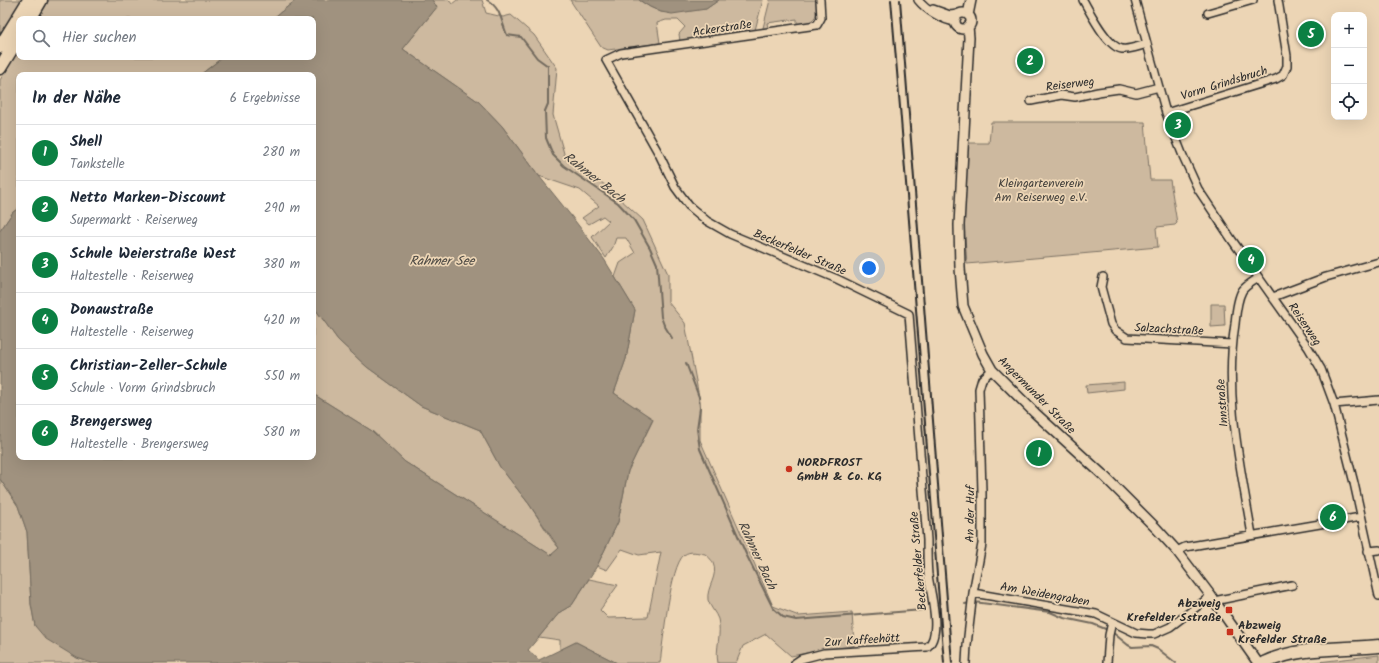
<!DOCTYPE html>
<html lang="de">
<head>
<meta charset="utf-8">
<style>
  :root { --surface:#fff; --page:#f2f2f3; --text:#1f2937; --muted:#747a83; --line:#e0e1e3; --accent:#0b8043 }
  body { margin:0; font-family:Kalam,sans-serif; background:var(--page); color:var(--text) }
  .controls { position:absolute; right:12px; top:12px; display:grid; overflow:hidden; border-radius:8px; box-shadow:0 4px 16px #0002 }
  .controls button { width:36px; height:36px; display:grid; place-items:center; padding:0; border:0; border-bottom:1px solid var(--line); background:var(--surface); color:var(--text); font:20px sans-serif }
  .you { position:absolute; left:869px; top:268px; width:14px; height:14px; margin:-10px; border:3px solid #fff; border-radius:50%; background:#1a73e8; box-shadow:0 0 0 6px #1a73e833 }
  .badge { display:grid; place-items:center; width:26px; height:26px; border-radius:50%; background:var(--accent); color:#fff; font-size:13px; font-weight:700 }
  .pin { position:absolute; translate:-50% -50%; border:2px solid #fff; box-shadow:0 1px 4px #0006 }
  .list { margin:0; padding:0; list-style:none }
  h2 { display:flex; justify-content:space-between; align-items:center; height:52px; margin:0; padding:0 16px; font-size:17px }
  h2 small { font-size:13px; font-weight:400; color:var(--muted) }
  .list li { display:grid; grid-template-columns:26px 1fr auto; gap:12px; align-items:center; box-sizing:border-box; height:56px; padding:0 16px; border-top:1px solid var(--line) }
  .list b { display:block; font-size:15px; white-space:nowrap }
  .list p { margin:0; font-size:13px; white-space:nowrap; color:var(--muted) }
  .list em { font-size:13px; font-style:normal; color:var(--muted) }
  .icon { flex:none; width:22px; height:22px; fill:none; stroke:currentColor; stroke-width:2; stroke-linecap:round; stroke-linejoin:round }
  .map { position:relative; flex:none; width:1379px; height:663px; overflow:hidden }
  .search { position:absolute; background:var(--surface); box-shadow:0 4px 16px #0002; left:16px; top:16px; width:300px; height:44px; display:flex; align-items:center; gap:10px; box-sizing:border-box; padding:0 14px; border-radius:8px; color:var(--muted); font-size:15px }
  .panel { position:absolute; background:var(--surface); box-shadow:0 4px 16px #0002; left:16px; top:72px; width:300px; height:388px; border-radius:8px }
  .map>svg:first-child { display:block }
</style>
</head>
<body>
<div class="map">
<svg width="1379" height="663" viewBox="0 0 1379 663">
  <rect width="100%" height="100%" fill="#ecd5b5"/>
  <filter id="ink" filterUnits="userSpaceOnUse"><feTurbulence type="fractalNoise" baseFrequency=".025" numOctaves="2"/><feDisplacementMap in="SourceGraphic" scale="8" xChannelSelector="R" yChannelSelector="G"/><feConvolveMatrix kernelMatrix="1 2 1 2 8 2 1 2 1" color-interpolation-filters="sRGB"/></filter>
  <g filter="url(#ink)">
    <path fill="#cdb99f" stroke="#7c7265" d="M0,0H22L0,35Z
      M49,0H296L272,19H38Z
      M432,0H449L452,4L457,0H482L486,13L503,17L511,15L534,35L557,68L553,115L565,157L605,185L643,220L668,274V302L685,323L700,402V440L773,606L799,616L852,612L854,646L828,649L791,656L766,634L743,646L736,663H718C715,649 722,634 718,619C716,613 710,607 708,600C706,587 719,576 713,563C712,560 708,556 705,554C698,553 690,550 684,555C670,566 663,643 660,663H617L576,642L560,650V640L539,637L560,612L572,605L589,579L618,585L600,610L608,618L648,617L661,552L639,555L622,549L607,570L597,566L618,522L628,471L653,420L614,393L626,359L635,310L615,277L620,263L635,253L626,238H616L613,247L606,258L592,237L609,221L603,216L589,224L582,218L599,206L580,190L539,176L502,126L479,102L403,49L437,7Z
      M570,0H639L650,7L661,12L706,9L719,0H763L755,30L680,41L679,34L685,27L678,20H666L657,23L660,43L608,50L601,47Z
      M770,0H818C818,17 815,23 797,24V19L767,23L768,28L764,29L763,28Z
      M19,49V57H223L200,75H19V208L13,212L0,231V80Z
      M991,122H1145L1150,180H1170L1177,223L1175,225L1157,227L1156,228L1158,247L967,264L964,223L968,143H989Z
      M1211,304H1224L1225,326L1211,327Z
      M313,306L338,340L367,367L421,406L480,430L500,467L529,504L553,541L559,548L551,556L543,550L405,462L372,431L313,394Z
      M1124,382V389L1087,393L1086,385Z
      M0,479L18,506L27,532L31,604L35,626L77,658L92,663H0Z
      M1379,655V663H1309Z"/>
    <path fill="#a0927f" stroke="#71695d" d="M296,0H432L437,7L403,49L479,102L502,126L539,176L572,217L604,259L635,310L626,359L614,393L653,419L628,471L618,522L597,566L572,605L560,612L528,650L539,660L576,642L617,663H92L77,658L46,639L35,626L31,604L27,532L18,506L0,479V231L13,212L19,208V457H313V394L372,431L405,462L543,550L551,555L559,548L529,504L500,467L480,430L421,406L367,367L338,340L313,306V75H200L223,57H313V19H272Z
      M639,0H719L706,9L672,14L661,12L650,7Z"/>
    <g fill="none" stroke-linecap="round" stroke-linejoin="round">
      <path stroke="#71695d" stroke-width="2" d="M487,0C501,8 501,21 507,35L521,37L537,58L548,66V104L545,111L546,138L553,155L564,166L618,203L634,220L650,248L657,264L661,317L664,325L672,338
        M686,363L699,397L700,408L697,429L700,449L746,554L773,608L783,617L796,620L923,610
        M974,602L1050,612L1064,618L1093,624L1108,630
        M965,604L969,603
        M1112,632L1128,645L1132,647L1151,646L1158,649L1176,663"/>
      <defs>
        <path id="minor" d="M918,0C926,10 942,20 955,22
          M1083,0C1090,12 1107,47 1122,49C1130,50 1139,46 1147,44
          M1135,0L1166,113L1183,156L1198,189L1232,240L1308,347L1321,369L1334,404L1354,483L1379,596
          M933,9L950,15L958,14
          M1208,13L1253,0
          M1031,101L1061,95L1075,97L1098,92L1119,89L1136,93L1159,87
          M1166,113L1276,79L1283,75L1287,66V56L1278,0
          M1103,277L1101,287L1111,324L1115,330L1127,338L1232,344
          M1273,297L1326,277L1379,262
          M1334,404L1379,400
          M1252,535C1240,464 1224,396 1235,324C1236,313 1237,300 1242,291C1246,285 1253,282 1258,278
          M1177,551L1185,547L1361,517
          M1368,551L1379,550
          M973,593L1096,614L1136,633L1148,634H1154L1170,627L1211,596
          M1214,601L1292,585
          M795,663L801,659L824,653L927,647C943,636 930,591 928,575C927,564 927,552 927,540L909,314L837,279L730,234L707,221L689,206L675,187L659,154L606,60L621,53L817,25L821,18L820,0
          M966,663L967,645L973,593L982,544V492L979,389L982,379L992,370
          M1107,663L1109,635L1112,622"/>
        <path id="secondary" d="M955 21a8 8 0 1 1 16 0a8 8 0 1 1-16 0Z
          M968,15L971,0
          M968,26L969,38L959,225L960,268L963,306L983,354L992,370L1035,413L1103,475L1156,528L1177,551L1211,596L1258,663"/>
        <path id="motorway" d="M30,19L41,0
          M0,47L29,0
          M0,68L19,37
          M1264,663C1299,646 1341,650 1379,646"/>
      </defs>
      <use href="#minor" stroke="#2b2b2b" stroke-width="10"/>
      <use href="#secondary" stroke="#2b2b2b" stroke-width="12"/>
      <use href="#motorway" stroke="#2b2b2b" stroke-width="15"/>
      <use href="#minor" stroke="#ecd5b5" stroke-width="7"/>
      <use href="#secondary" stroke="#ecd5b5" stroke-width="9"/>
      <use href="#motorway" stroke="#ecd5b5" stroke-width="12"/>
      <path stroke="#2b2b2b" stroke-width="2" d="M891,0L900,107L944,663
        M900,0L952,663"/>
    </g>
  </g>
  <g fill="#c8321e" stroke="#ecd5b5" stroke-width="1.5">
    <circle cx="789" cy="469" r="4"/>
    <rect x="1225" y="606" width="8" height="8" rx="2"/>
    <rect x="1226" y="628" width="8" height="8" rx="2"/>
  </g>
  <g text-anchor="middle" stroke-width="3.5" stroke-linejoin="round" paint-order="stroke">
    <g font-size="12" fill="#2b2b2b" stroke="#ecd5b5">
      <text transform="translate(722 28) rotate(-8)" y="4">Ackerstraße</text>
      <text transform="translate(1224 83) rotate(-17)" y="4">Vorm Grindsbruch</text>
      <text transform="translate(1070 84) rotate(-7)" y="4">Reiserweg</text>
      <text transform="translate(800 252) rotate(23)" y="4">Beckerfelder Straße</text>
      <text transform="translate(1305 324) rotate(56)" y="4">Reiserweg</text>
      <text transform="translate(1169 329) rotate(3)" y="4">Salzachstraße</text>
      <text transform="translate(1037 395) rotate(45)" y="4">Angermunder Straße</text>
      <text transform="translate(1222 403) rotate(-94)" y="4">Innstraße</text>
      <text transform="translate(970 514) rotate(-89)" y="4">An der Huf</text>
      <text transform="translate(918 561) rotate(-95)" y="4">Beckerfelder Straße</text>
      <text transform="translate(1045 594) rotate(10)" y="4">Am Weidengraben</text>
      <text transform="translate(862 640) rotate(-4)" y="4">Zur Kaffeehött</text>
    </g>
    <g font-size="12" fill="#43403c" stroke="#ecd5b5">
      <text x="1041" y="187">Kleingartenverein<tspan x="1041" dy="14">Am Reiserweg e.V.</tspan></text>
    </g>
    <g font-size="12" font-weight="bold" fill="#2b2b2b" stroke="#ecd5b5" text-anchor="start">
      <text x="797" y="466">NORDFROST<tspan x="797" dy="14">GmbH &amp; Co. KG</tspan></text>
      <text x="1221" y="607" text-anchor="end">Abzweig<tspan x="1221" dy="14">Krefelder Sstraße</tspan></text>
      <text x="1238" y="629">Abzweig<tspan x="1238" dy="14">Krefelder Straße</tspan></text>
    </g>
    <g font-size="13" font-style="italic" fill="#484540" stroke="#ecd5b5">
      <text transform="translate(595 177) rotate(38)" y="5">Rahmer Bach</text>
      <text x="442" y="265">Rahmer See</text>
      <text transform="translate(758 555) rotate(65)" y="5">Rahmer Bach</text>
    </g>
  </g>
</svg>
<div class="controls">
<button>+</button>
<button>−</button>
<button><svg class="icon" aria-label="locate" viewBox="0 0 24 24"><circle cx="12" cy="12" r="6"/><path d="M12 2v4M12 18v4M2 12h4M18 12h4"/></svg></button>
</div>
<div class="you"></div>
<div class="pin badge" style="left:1039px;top:453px">1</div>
<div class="pin badge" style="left:1030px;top:61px">2</div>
<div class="pin badge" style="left:1178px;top:125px">3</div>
<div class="pin badge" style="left:1251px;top:260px">4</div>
<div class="pin badge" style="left:1311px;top:34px">5</div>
<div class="pin badge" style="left:1333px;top:517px">6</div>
<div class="search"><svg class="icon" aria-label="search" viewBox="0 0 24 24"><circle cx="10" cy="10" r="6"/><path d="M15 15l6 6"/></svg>Hier suchen</div>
<section class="panel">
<h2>In der Nähe<small>6 Ergebnisse</small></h2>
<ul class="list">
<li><span class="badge">1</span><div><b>Shell</b><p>Tankstelle</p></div><em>280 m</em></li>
<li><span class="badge">2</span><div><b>Netto Marken-Discount</b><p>Supermarkt · Reiserweg</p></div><em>290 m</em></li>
<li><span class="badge">3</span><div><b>Schule Weierstraße West</b><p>Haltestelle · Reiserweg</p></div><em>380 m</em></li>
<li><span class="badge">4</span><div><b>Donaustraße</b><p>Haltestelle · Reiserweg</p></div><em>420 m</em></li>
<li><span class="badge">5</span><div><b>Christian-Zeller-Schule</b><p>Schule · Vorm Grindsbruch</p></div><em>550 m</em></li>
<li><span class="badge">6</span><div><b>Brengersweg</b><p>Haltestelle · Brengersweg</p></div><em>580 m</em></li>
</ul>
</section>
</div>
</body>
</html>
